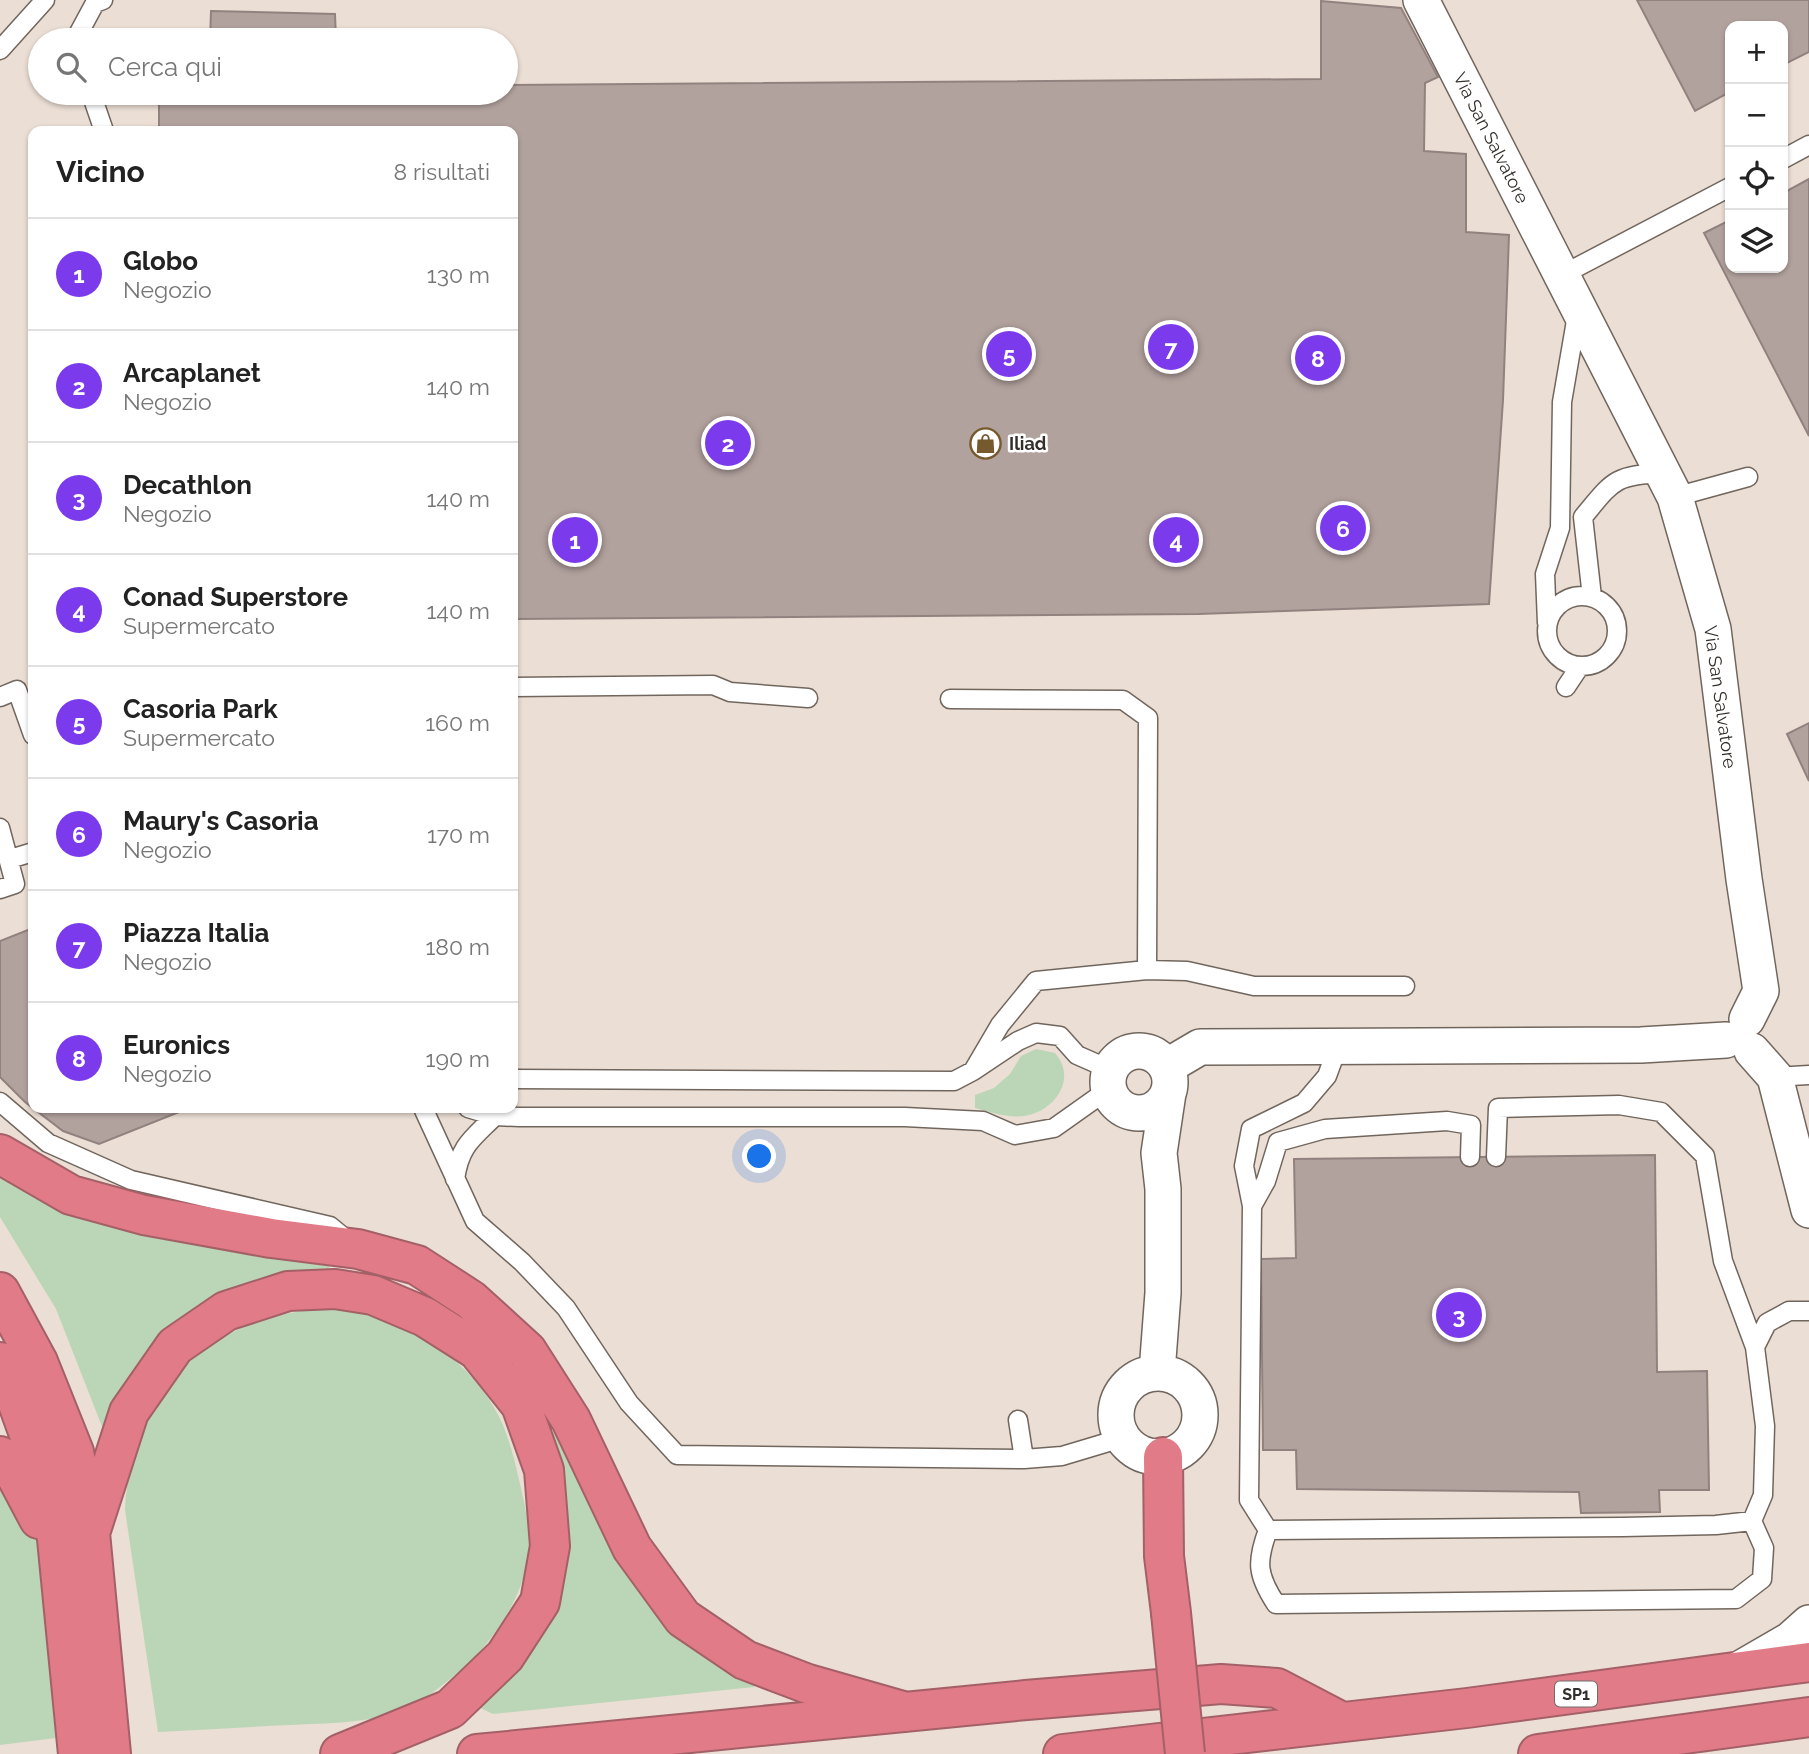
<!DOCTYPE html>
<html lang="it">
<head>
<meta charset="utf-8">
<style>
  :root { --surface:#fff; --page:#f6f6f6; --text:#222; --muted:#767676; --line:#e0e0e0; --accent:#7c3aed }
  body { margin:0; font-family:Raleway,sans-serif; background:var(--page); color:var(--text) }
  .controls { position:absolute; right:21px; top:21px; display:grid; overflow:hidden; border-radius:14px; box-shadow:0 2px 5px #0004 }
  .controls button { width:63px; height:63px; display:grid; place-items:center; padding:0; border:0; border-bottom:2px solid var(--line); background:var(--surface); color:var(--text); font:35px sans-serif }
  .you { position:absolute; left:760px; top:1157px; width:24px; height:24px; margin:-18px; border:5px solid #fff; border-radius:50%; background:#1a73e8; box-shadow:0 0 0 10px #1a73e833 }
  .badge { display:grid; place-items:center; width:46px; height:46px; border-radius:50%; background:var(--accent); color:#fff; font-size:23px; font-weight:700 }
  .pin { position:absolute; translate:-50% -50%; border:4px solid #fff; box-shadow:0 2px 7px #0006 }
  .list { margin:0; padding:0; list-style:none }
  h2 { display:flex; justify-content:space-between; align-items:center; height:91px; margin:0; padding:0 28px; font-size:30px }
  h2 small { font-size:23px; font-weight:400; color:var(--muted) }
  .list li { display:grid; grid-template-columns:46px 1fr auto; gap:21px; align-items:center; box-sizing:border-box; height:112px; padding:0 28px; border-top:2px solid var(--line) }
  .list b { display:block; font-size:26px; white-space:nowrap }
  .list p { margin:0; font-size:23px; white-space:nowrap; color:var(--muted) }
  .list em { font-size:23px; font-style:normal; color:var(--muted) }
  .icon { flex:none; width:38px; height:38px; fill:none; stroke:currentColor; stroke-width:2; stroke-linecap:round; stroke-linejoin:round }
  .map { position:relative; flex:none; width:1809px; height:1754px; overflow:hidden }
  .search { position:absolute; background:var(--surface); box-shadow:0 2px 5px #0004; left:28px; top:28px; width:490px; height:77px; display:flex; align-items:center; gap:18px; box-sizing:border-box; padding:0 24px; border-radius:38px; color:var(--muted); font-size:26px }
  .panel { position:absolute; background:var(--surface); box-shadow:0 2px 5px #0004; left:28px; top:126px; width:490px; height:987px; border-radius:14px }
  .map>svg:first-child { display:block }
</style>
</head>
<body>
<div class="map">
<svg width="1809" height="1754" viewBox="0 0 1809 1754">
  <rect width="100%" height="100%" fill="#ebded4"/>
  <path fill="#bbd6b6" d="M1036,1049L1055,1053C1078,1079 1054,1112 1024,1116C1007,1118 990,1112 975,1108V1095L994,1088L1010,1074L1021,1056Z
    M0,1173L25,1189L103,1224L195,1244L330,1263L329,1270C213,1277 147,1322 103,1429L56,1309L0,1217Z
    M316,1309C336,1309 355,1311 374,1315C427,1329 481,1374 503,1425C510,1443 515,1461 519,1480C524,1500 529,1522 529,1543C530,1588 494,1642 461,1670C444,1684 425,1700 405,1709C368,1724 328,1723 290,1725C246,1727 202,1730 158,1732L125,1510C131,1394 202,1321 316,1309Z
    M557,1430L756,1681L754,1687L493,1714L478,1707L502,1685L523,1660L551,1432Z
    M0,1470L25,1509L37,1542L45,1576L64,1737L0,1745Z"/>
  <path fill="#b2a29e" stroke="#92827f" stroke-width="2" d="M1637,0H1809V52L1783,65V26H1730V92L1695,111Z
    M1321,1L1401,8L1438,77L1425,83L1424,151L1466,154V232L1509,235L1503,400L1489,604L1198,614L513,619V131H159V93H506V85L1321,79Z
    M211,11L335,14L336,40H210Z
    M1809,179V436L1704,233L1730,220V268H1783V193Z
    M1809,723V781L1787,734Z
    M33,928V1108H189L99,1144L63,1131L25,1102L0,1077V941Z
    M1655,1155L1657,1372L1707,1371L1709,1490H1659L1660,1512L1581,1513L1579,1492L1297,1489L1296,1450H1263L1261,1259L1296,1258L1294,1159Z"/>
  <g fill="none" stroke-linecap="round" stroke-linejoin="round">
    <defs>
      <path id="lane" d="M75,40L95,3L103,0
        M0,50L45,0
        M91,93L104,131
        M1783,159L1809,145
        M1562,275L1730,187
        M1675,497L1748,477
        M1547 631a35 35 0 1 1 70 0a35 35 0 1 1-70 0Z
        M1592,597L1583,517C1613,481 1614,475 1663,473
        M1547,623L1545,574L1560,528L1562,402L1577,315
        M513,687L713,685L730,692L808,698
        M1566,687L1580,666
        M0,697L17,690L33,735
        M950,699L1123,700L1148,718L1147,970L1036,981L1000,1025L973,1071
        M0,828L15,884L0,889
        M10,859L33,852
        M1147,970L1187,971L1254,986H1405
        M1775,1077L1809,1075
        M513,1079L954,1081L973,1071L1018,1041L1036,1033L1060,1036L1077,1055L1111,1070
        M0,1102L48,1143L131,1180L330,1226L347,1240
        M423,1108L475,1221L522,1262L566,1308L629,1403L677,1455L1024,1459L1062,1456L1122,1438
        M468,1108L495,1116L519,1117H905L983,1121L1015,1135L1054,1128L1109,1089
        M1496,1157L1498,1108L1619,1105L1661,1112L1705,1156L1723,1261L1755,1347
        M455,1179C460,1145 472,1139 495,1116
        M1252,1206L1266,1181L1278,1142L1325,1129L1447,1121L1471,1125L1470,1157
        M1018,1420L1024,1459
        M1752,1521L1716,1525L1623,1527L1268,1530C1256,1562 1257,1575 1276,1604L1736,1599L1762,1579L1764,1548L1752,1521L1763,1495L1765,1426L1755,1347L1767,1323L1789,1311H1809
        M1268,1530L1249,1500L1252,1206L1244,1166L1251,1129L1304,1103L1327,1076L1338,1046"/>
      <path id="street" d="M1421,0L1675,497L1713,629L1744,879L1761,991L1747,1019
        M1752,1051L1775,1077L1809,1210
        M1108 1082a31 31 0 1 1 62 0a31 31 0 1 1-62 0Z
        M1166,1067L1200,1047L1641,1045L1726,1040
        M1157,1372L1163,1293V1189L1159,1153L1168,1093
        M1116 1415a42 42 0 1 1 84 0a42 42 0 1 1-84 0Z
        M1740,1669L1790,1640L1809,1623"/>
      <path id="highway" d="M0,1154L71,1195L144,1215L271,1238L358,1249L417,1265L471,1300L527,1351L571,1420L632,1548L683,1618L745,1660L808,1684L906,1712
        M0,1292L38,1362L74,1452L90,1533L111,1754
        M0,1362L9,1379L47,1484L57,1539L78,1754
        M0,1456L13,1470L39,1519
        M1163,1457L1164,1556L1171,1613
        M90,1533L129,1412L175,1346L226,1311L288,1291L335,1289L373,1295L425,1317L477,1350L521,1405L544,1470L550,1546L540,1602L505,1656L450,1709L340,1754
        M477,1754L1026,1700L1221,1684L1277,1688L1342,1722
        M1063,1754L1467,1708L1809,1662
        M1538,1754L1809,1717"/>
    </defs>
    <use href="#lane" stroke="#71665d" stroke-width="21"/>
    <use href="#street" stroke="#71665d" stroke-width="38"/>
    <use href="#highway" stroke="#a46067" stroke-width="42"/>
    <use href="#lane" stroke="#fff" stroke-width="18"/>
    <use href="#street" stroke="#fff" stroke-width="35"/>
    <use href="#highway" stroke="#e17b88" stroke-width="38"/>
    <defs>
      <path id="highway-bridge" d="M1171,1613L1185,1754"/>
    </defs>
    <use href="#highway-bridge" stroke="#a46067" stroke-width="42" stroke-linecap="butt"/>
    <use href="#highway-bridge" stroke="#e17b88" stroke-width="38"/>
  </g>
  <defs>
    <symbol id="shop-ring" viewBox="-11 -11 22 22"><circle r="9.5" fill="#fff" stroke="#76592d" stroke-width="1.5"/><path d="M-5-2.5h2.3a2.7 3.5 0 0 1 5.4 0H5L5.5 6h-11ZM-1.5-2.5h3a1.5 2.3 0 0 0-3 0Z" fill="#76592d"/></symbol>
  </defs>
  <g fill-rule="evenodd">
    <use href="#shop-ring" x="968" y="426" width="35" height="35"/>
  </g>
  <g text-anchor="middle" stroke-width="5" stroke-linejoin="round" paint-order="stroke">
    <rect fill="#fff" stroke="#706d6a" stroke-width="2" x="1555" y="1681.5" width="42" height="25" rx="5"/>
    <g font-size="16" font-weight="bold" fill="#332e2a">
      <text x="1576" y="1700">SP1</text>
    </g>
    <g font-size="18" fill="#332e2a" stroke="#fff">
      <text transform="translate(1491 138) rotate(63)" y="6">Via San Salvatore</text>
      <text transform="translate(1720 697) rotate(82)" y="6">Via San Salvatore</text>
    </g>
    <g font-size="18" font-weight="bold" fill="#332e2a" stroke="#fff" text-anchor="start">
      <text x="1009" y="450">Iliad</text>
    </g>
  </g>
</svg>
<div class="controls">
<button>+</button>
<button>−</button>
<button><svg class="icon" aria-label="locate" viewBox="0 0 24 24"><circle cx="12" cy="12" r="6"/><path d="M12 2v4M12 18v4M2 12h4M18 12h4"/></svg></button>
<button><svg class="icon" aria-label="layers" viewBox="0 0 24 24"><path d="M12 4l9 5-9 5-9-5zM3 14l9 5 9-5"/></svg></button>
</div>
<div class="you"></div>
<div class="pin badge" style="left:575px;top:540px">1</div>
<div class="pin badge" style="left:728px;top:443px">2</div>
<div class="pin badge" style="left:1459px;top:1315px">3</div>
<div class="pin badge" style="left:1176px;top:540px">4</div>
<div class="pin badge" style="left:1009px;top:354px">5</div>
<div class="pin badge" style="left:1343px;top:528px">6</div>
<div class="pin badge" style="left:1171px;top:347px">7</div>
<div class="pin badge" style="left:1318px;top:358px">8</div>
<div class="search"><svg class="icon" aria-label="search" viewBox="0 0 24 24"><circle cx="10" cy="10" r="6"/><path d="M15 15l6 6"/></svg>Cerca qui</div>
<section class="panel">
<h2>Vicino<small>8 risultati</small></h2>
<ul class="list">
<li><span class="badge">1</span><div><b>Globo</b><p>Negozio</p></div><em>130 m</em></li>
<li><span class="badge">2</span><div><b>Arcaplanet</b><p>Negozio</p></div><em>140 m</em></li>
<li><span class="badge">3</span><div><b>Decathlon</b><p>Negozio</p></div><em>140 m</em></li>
<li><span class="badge">4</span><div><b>Conad Superstore</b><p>Supermercato</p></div><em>140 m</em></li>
<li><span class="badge">5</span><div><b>Casoria Park</b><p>Supermercato</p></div><em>160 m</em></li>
<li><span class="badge">6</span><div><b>Maury's Casoria</b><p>Negozio</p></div><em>170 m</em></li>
<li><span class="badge">7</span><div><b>Piazza Italia</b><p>Negozio</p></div><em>180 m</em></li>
<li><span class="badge">8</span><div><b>Euronics</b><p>Negozio</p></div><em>190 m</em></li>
</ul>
</section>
</div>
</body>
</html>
